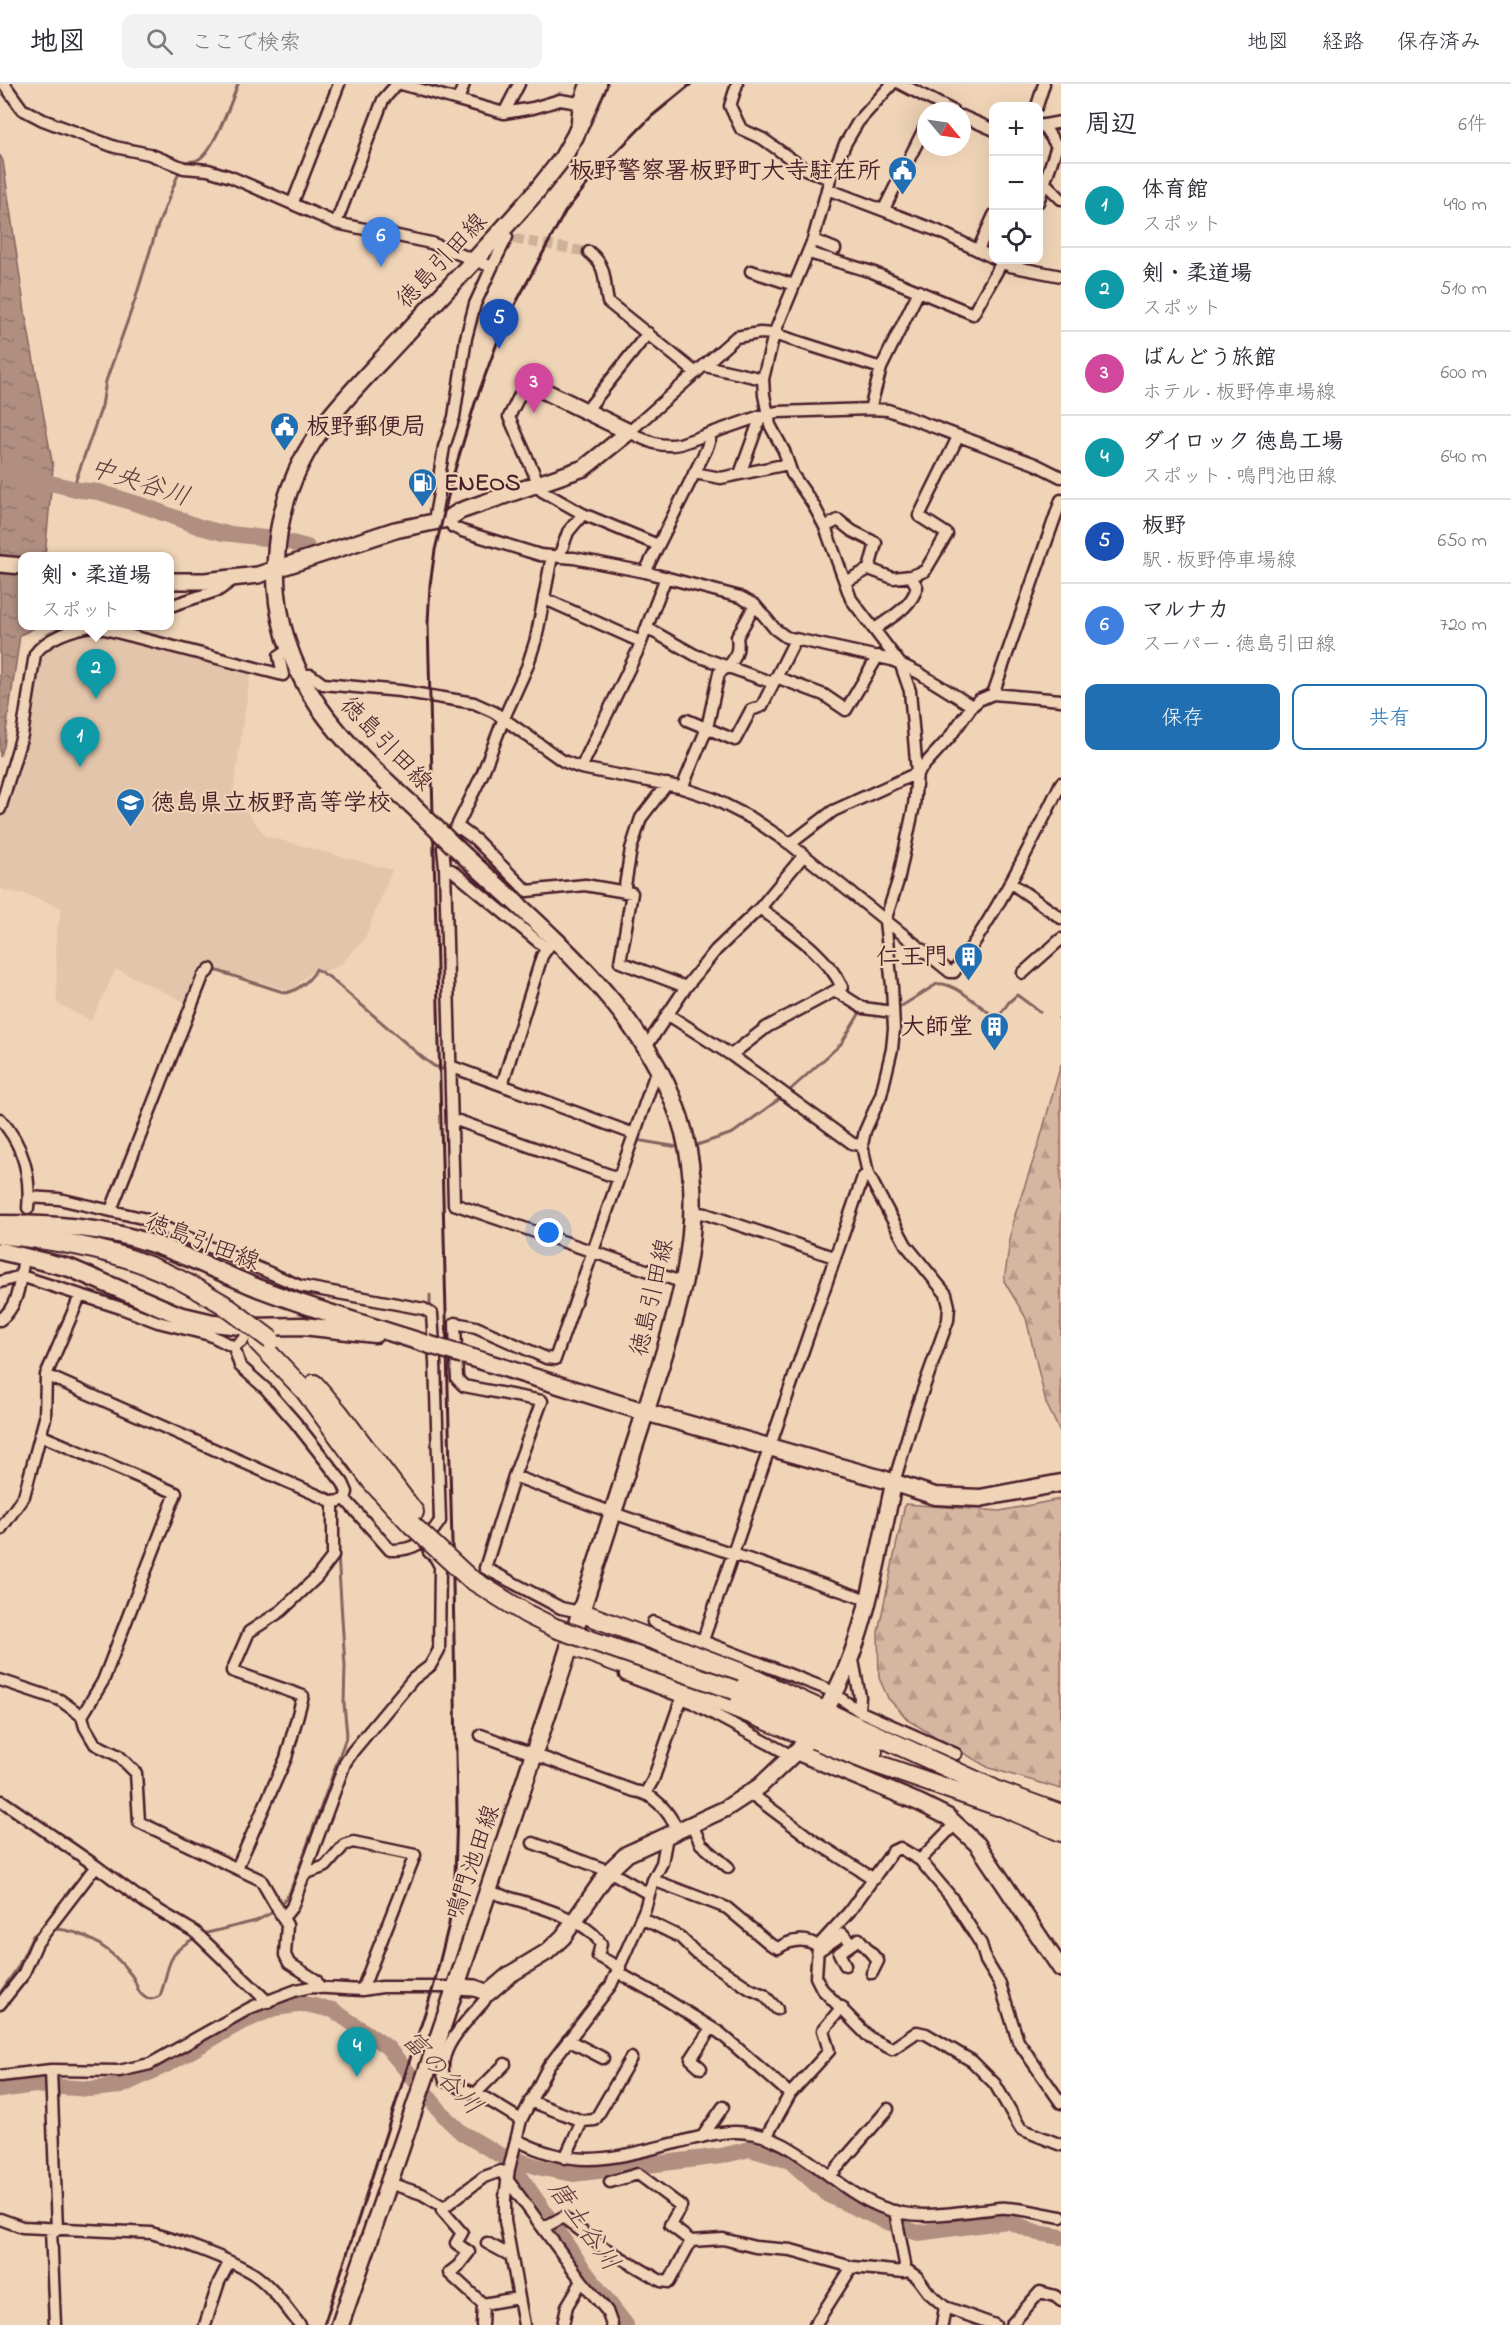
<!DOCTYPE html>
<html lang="ja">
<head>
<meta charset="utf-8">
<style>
  :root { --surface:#fff; --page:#f2f2f3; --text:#2b2b33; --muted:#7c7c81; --line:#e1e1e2; --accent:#1f6fb2 }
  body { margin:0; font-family:"Indie Flower","Klee One",sans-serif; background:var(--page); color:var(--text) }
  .controls { position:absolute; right:18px; top:18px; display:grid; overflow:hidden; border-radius:12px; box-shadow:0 6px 24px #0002 }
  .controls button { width:54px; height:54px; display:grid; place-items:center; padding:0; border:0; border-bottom:2px solid var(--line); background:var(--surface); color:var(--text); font:30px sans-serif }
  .compass { position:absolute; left:917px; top:18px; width:54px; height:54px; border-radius:50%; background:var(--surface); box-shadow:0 6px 24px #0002; rotate:119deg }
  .you { position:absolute; left:549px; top:1149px; width:21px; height:21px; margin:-15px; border:4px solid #fff; border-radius:50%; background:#1a73e8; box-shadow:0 0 0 9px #1a73e833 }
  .badge { display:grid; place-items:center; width:39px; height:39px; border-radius:50%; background:var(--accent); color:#fff; font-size:20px; font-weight:700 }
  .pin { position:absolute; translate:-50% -50px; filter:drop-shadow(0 2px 3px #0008) }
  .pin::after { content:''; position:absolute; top:32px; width:21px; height:18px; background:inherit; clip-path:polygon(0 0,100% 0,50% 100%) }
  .popup { position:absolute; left:18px; top:468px; width:156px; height:78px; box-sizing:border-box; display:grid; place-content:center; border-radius:12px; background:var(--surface); filter:drop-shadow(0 2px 4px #0005); font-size:20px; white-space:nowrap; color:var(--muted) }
  .popup b { font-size:22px; color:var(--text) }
  .popup::after { content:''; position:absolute; left:50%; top:100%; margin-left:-12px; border:12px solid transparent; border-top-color:var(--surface) }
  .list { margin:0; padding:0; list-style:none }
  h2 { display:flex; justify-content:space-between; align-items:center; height:78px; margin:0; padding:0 24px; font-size:26px }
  h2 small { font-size:20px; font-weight:400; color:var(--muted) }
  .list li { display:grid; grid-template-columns:39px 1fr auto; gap:18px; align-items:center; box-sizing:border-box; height:84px; padding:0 24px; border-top:2px solid var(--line) }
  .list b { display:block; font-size:22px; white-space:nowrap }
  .list p { margin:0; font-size:20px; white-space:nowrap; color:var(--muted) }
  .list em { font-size:20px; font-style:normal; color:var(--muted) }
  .actions { display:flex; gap:12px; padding:18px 24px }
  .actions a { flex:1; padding:14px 0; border:2px solid var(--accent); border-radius:12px; text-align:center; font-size:21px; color:var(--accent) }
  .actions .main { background:var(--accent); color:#fff }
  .icon { flex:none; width:33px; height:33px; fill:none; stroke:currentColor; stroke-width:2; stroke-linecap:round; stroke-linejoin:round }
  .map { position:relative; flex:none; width:1061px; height:2241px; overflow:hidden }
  header { display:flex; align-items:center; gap:36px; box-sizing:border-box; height:84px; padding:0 30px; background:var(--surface); border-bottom:2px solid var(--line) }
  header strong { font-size:28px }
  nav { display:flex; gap:33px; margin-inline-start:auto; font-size:21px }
  .search { width:420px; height:54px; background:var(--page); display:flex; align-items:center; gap:15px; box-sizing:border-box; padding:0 21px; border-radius:12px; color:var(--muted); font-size:22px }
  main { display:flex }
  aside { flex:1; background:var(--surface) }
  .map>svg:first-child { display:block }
</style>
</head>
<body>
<header>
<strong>地図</strong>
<div class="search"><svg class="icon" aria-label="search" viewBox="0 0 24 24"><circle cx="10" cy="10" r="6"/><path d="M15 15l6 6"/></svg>ここで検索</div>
<nav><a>地図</a><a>経路</a><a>保存済み</a></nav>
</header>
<main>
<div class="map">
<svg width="1061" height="2241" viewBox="0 0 1061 2241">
  <defs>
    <pattern id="forest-firs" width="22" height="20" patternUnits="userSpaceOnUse" patternTransform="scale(1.5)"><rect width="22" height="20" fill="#d5b6a0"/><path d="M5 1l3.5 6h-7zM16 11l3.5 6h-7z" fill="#b89c8a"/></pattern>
    <pattern id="water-ripples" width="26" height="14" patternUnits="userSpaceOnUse" patternTransform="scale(1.5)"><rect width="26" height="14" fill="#b08f81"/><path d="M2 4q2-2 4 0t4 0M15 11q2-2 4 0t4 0" fill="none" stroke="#91746a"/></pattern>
  </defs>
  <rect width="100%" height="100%" fill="#f0d4b7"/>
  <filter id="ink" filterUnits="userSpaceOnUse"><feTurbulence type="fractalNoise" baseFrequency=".0167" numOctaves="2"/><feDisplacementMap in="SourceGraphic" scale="12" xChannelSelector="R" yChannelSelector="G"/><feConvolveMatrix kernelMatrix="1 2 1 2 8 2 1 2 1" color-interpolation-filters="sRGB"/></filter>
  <g filter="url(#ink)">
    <path fill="#e2c5ab" d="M85,546L251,586L233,709L265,752L392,786L364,856L340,881L323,888L316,883L291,907L206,882L201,887L187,919L116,885L91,937L57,919L56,850L62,824L26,810L5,807L0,804V736L25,653L35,579L41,569L70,551Z"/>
    <path fill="url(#forest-firs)" stroke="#906a66" stroke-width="1.5" d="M1061,980V1350L1046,1319L1026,1234L1004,1197L1013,1137L1039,1059Z
      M1061,1415V1705L989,1684L909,1637L888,1614L879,1594L878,1548L905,1420L1000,1427Z"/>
    <path fill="url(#water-ripples)" stroke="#87625f" stroke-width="1.5" d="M0,71L3,77L25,228L53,383L45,472H22V542H39L20,551L4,662L0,673Z"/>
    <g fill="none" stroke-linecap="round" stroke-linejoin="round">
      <path stroke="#87625f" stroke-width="3" d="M73,404L102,322L106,297L135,216L157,144L183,78C187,77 193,78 197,76C213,70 232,16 238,0
        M215,886L286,909C297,907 312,895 316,885L329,893L423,974L434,982L448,987
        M900,923L937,900C954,897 983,925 997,935L1009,918L1017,911L1040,928
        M1059,934L1061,931
        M454,990L614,1048
        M789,1007L841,960L861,927
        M636,1056L678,1063
        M697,1061L733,1049L782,1013
        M430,1211V1227
        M372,1438L391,1460
        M431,1442L434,1436V1410
        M280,1822L289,1810L300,1781L347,1651L344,1620L345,1582L338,1470
        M52,1845C84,1845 113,1866 132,1892C137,1898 136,1907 143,1912C149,1917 154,1915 160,1912C170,1885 164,1869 197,1853
        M203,1850L256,1837L275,1827
        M0,1909L18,1883L33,1852L38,1848L43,1847"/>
      <path stroke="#b08f81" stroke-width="16" d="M0,387L80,406L99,408L147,423L200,443L223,449L265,454
        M292,459L307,463
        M0,2006L34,2001L90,2005L121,2002L168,1980L238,1940L275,1924L305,1920L333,1926L387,1963L447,2035L462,2049L500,2071L542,2084L573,2090L721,2072L750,2065L790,2077L828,2111L882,2136L918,2149L1008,2137L1038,2149L1061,2153
        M503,2073L518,2089L586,2189L626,2241"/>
      <path stroke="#cfb09b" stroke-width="10" stroke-dasharray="10 5" stroke-linecap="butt" d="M514,155L589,168"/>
      <defs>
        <path id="street" d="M4,0L22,25L43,36L115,63L149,70L184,84L208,86L231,93L336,139L431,159L492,183L507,153
          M401,0L504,29L533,24L560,16L579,19L577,37
          M737,0L730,22L741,45L763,55L805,85L830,95
          M892,0L858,38L845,60L830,95L813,156L774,250L763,295L764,311L770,341L784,367L792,390L813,420L825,443L851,515L901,581L910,607L917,689L914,722L898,797L885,837L892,902L894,945L892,965L881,1011L865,1047L862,1061L868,1090L906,1161L946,1210L949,1222L948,1236L915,1328L894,1398
          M901,0L953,27
          M458,16L464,0
          M579,19L586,0
          M1037,22L1044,0
          M504,29L519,0
          M962,32L994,46
          M1039,42L1061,38
          M1045,99L1061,115
          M827,105L938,147L994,174
          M293,118L339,0
          M1038,118L1057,62L1043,41
          M884,125L926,41
          M336,139L383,16L397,0
          M813,156L835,165
          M978,166L994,131
          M589,168C608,183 603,196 608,218L696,289
          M809,169L872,188L973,230L1002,178
          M998,176L1010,182L1061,192
          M751,187L794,201
          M705,282L763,295
          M881,284L774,250L760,249L736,253L629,348C647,357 660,364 680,360L766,330L778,328L870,325L888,326L1035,380L1061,393
          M526,298L509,333L542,407L583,430L658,461
          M870,325L881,284L919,207
          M586,327L648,249
          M694,389L721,394L788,380
          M740,390L761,332
          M448,435L453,443L462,447L540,471L574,474L645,488L740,513L755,521L775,545L786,553L892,576L919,589L972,622
          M434,437L440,404V387L444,363L454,333L466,254L475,220L492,183
          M825,443L838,436L852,447L876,459L869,485L845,498
          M552,472L536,555L527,583L504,634L482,691L457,742L476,756L527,807L585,801L632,809L620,878L686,903
          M559,473L568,448L583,430
          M869,485L893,494L911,492
          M645,488L706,366L710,355L709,351
          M545,515L641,558
          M170,522L219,506L234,495
          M93,542L283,591L279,572L289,565
          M647,544L695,571L773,599
          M875,545C891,533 911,524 917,503L911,492L925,487L947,450L919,432L958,353
          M300,591H311L323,600L400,607L474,619L494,628L563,677L581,684L679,703L712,714L753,735L790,760L950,888H954C997,829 1029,765 1061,699
          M776,593L824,611L846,626L878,572
          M993,610L1061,416
          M687,636L735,656L751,626L762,622L795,556
          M581,684L638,566L666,493
          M682,704L707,644L719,589C733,580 740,570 737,553L755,521
          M0,725L22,651L35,570C46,554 74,544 93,542
          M457,742L443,764L445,783L454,1120L684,1199
          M790,760L833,727L917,689L949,654L972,622L979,616L993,610L1061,616
          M445,783L453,787L547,865
          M1011,799L1061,834
          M624,808L631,765L641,734L667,700
          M1023,889L1061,855
          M836,907L863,924L893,928
          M667,930L731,971L853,1060L862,1061
          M645,961L650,957L686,903L716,866L760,824L804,771
          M731,971L767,943L842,903C826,869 789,847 760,824
          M450,982L634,1050
          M502,1001L542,872L553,856
          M0,1035C23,1060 31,1092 28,1124
          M459,1037L618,1094
          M111,1126L203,892L210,885
          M691,1128L706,1130L834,1173
          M0,1198L21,1192L121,1224L158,1238L210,1251L234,1263L240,1282L266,1305L295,1338L343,1399L347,1408L345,1415L390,1466C414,1467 427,1457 440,1437L435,1277L432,1230L424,1225L300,1202L142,1134L59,1115L29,1113
          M0,1236C18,1223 19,1201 23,1180
          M234,1263L244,1255L250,1243
          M46,1291L333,1418L340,1417
          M40,1351L176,1409L103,1597L82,1632
          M514,1392L613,1429L868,1516
          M0,1446L24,1412L45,1334L46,1291L80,1212
          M580,1528L561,1524L485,1484L514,1392L542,1317L464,1302L457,1295L455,1239L476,1243L546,1274L555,1275L654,994L659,988
          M653,1538L827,1605L859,1627
          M703,1556L863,1093L868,1090
          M852,1571L860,1613L859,1627L956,1670
          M625,1591L682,1613L792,1672
          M0,1596L60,1616L82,1632L85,1643L95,1660L119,1672L136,1689L139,1738L261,1796L287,1841L285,1871L289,1879L316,1896L320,1904
          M481,1651L634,1707C654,1709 669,1728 678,1747
          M646,1708L653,1696L682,1613
          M750,1709L814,1757L874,1795
          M2,1717L96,1782
          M692,1741L701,1760L728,1783
          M533,1759L609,1787L649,1810
          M920,1776L956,1739
          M237,1784L286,1674L303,1612L232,1587L249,1548L281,1527L317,1493L333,1472V1418
          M304,1790L326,1782L344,1761L353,1758L415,1771L362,1906
          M653,1796L727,1824L770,1860L778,1864C791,1855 809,1853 821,1865L843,1850L852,1860
          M487,1807C518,1817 585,1831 601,1860L598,1872L620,1884
          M284,1833L292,1823L345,1679L353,1667L413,1595L430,1582L439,1566L440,1482L435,1473L429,1468
          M641,1834L680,1853L695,1868L750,1905L764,1911L777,1925
          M845,1881L839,1869L859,1855L878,1877L872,1889
          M617,1888L660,1912L720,1949L790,2010
          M488,1909L484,1917C466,1938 434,1967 445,1997L485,2014L521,2036
          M0,1920L23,1891L37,1859L96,1782L146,1819L195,1848L268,1918
          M568,1956L603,1974
          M701,1984L691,1975L711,1944
          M51,1986L57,2146
          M0,1992L51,1986L119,1987L150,1980L252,1923L297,1906L311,1903L362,1906L382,1903H455
          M475,2010L505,1980
          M530,2017L582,2037L595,2036L631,1974
          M1061,2019L1018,1957L1000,1900L986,1877L981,1860L951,1813L920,1776L900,1764L893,1767L849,1828L818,1862L816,1893L822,1905L870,1954L892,1965L917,1948L926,1950L972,1977L995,2000L1021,2045L1061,2061
          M702,2053L723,2023
          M766,2053L790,2010L829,1967L823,1946L842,1923
          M517,2056C579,2088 616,2073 680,2058C697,2054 716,2048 734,2048C794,2047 829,2103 881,2123C913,2136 946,2130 980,2126C989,2126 998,2123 1007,2124C1025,2125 1043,2130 1061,2133
          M565,2074L582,2037
          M830,2092L888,2025
          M610,2098L638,2090L681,2122L670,2141L691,2157
          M389,2099L422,2110L444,2123L484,2093L501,2087L582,2197L607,2227L612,2241
          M444,2123L442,2126L462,2149L456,2159L469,2168L458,2182L449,2189L483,2220
          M0,2135L22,2143L151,2149C180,2157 227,2174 252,2189C271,2201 286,2224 300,2241
          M543,2144L563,2133L601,2162L661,2197L669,2198L691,2157L723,2155L755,2163L791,2166L852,2183L904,2188L905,2180L895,2127
          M51,2145L55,2241
          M487,2159L511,2172
          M904,2184L917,2193L928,2208L945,2223L942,2241
          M945,2223L995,2241
          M205,2241L219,2198L229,2179
          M482,2241L483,2220L518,2214
          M524,2241L505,2137V2113L509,2085L521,2036L548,1983L611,1901L645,1825L653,1796L662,1779L667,1752
          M563,2241L567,2222L582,2197
          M815,2241L852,2183
          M1011,2241L1040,2208L1055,2212L1061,2217"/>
        <path id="secondary" d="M0,480L22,482
          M170,497H205L258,491L395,446L448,435L460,427L584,384L629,348L526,298
          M829,1620C867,1553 877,1473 894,1398
          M797,1668L920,1719L948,1733L978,1761L1061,1885
          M455,1903L475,1904L488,1909L509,1891L547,1868L563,1853L609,1787L627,1770L725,1725L760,1702L806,1658"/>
        <path id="primary" d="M412,721C379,691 345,660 319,623C258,534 262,421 328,336C350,308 376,282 400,256C445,207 492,159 535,109L562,75L575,52L598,0
          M0,1140C50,1140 105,1143 153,1160C189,1172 223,1190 258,1204C313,1225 370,1242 427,1260
          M0,1167L70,1184L179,1231L213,1239L250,1243L303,1242L375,1250
          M463,1271L645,1328L886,1396L935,1412L980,1414L1061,1399
          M340,2241C423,2000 506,1758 585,1515C605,1453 625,1391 645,1329C672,1245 705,1157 688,1067C665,939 543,846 454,762"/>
        <path id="highway" d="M0,1150C50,1156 102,1163 149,1182C175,1192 199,1206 223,1220
          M258,1258L305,1307L372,1398L412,1441
          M314,1300L339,1329L414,1428
          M580,1528L739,1588L994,1705
          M570,1561L681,1602L868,1677L998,1722
          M735,1606L873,1667
          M984,1702L1061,1730
          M987,1716L1061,1748"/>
      </defs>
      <use href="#street" stroke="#4a1f2b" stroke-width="15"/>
      <use href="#secondary" stroke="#4a1f2b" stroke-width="20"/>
      <use href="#primary" stroke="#4a1f2b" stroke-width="21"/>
      <use href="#highway" stroke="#4a1f2b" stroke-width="22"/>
      <use href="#street" stroke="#f0d4b7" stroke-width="10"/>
      <use href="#secondary" stroke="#f0d4b7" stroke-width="15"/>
      <use href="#primary" stroke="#f0d4b7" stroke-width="16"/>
      <use href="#highway" stroke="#f0d4b7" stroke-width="18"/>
      <path stroke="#4a1f2b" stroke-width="3" d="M324,2241L433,1904L449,1840L455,1792L457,1727L453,1497L428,539L430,501L435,466L453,392L475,319L503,243L565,128L597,88L652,32L691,0"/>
      <defs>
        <path id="primary-bridge" d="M412,721L454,762
          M427,1260L463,1271"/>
        <path id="highway-bridge" d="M223,1220L271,1256
          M412,1441L469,1494L527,1530L555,1544L735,1606"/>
      </defs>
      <use href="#primary-bridge" stroke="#4a1f2b" stroke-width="21" stroke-linecap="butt"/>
      <use href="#highway-bridge" stroke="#4a1f2b" stroke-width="22" stroke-linecap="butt"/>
      <use href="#primary-bridge" stroke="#f0d4b7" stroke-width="16"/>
      <use href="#highway-bridge" stroke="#f0d4b7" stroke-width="18"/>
    </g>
  </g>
  <defs>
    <symbol id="civic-pin" viewBox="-11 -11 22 30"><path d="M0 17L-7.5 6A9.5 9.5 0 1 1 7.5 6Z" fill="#1f6fb2" stroke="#f0d4b7"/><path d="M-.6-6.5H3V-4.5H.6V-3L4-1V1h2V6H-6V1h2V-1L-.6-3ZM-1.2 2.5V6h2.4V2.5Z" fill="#fff"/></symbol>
    <symbol id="fuel-pin" viewBox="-11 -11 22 30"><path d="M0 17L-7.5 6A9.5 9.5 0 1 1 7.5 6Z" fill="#1f6fb2" stroke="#f0d4b7"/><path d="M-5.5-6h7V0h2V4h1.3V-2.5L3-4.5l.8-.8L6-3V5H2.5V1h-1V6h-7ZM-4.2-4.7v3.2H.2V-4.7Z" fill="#fff"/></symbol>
    <symbol id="school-pin" viewBox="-11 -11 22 30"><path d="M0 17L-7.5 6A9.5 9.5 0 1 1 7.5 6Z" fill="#1f6fb2" stroke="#f0d4b7"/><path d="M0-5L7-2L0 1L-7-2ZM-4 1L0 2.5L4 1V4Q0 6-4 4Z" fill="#fff"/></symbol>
    <symbol id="building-pin" viewBox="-11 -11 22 30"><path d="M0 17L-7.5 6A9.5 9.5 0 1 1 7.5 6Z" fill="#1f6fb2" stroke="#f0d4b7"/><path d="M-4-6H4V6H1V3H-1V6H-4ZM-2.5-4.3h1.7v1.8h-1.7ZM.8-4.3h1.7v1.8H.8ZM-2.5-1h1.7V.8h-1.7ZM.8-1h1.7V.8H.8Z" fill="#fff"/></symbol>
  </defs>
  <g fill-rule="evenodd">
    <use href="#civic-pin" x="886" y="70" width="33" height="45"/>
    <use href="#civic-pin" x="268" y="326" width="33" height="45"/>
    <use href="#fuel-pin" x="406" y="382" width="33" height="45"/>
    <use href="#school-pin" x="114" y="702" width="33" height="45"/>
    <use href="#building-pin" x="952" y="856" width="33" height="45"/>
    <use href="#building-pin" x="978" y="926" width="33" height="45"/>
  </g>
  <g text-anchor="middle" stroke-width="4.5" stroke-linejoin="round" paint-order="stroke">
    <g font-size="24" font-weight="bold" fill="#4a1f2b" stroke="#f0d4b7" text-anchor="end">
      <text x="881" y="94">板野警察署板野町大寺駐在所</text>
      <text x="306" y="350" text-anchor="start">板野郵便局</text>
      <text x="444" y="406" text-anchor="start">ENEOS</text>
      <text x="151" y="726" text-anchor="start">徳島県立板野高等学校</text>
      <text x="948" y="880">仁王門</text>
      <text x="973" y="950">大師堂</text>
    </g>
    <g font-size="24" fill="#4a1f2b" stroke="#f0d4b7">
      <text transform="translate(441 176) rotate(-47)" y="8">徳島引田線</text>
      <text transform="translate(387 659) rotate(46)" y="8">徳島引田線</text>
      <text transform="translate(203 1157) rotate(21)" y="8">徳島引田線</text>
      <text transform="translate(651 1213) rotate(-77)" y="8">徳島引田線</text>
      <text transform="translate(472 1778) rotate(-71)" y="8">鳴門池田線</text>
    </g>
    <g font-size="26" font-style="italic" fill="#643b40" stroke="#f0d4b7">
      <text transform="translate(140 397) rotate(18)" y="9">中央谷川</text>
      <text transform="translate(443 1988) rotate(47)" y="9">富の谷川</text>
      <text transform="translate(585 2141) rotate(55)" y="9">唐土谷川</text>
    </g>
  </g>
</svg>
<div class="controls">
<button>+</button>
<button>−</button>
<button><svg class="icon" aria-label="locate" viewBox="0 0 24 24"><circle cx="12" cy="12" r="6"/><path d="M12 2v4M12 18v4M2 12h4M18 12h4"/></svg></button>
</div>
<svg class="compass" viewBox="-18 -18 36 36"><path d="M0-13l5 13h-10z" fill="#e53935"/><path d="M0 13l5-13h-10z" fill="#7c7c81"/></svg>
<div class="you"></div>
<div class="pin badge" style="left:80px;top:683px;background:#0f9aa8">1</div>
<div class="pin badge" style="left:96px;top:615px;background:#0f9aa8">2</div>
<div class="popup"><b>剣・柔道場</b>スポット</div>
<div class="pin badge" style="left:534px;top:329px;background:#d1479c">3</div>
<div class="pin badge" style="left:357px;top:1993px;background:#0f9aa8">4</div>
<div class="pin badge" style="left:499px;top:265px;background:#1a4fb4">5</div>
<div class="pin badge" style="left:381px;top:183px;background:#3f7fe0">6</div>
</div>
<aside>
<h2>周辺<small>6件</small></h2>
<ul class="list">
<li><span class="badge" style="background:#0f9aa8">1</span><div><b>体育館</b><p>スポット</p></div><em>490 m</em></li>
<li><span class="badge" style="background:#0f9aa8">2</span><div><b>剣・柔道場</b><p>スポット</p></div><em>510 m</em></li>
<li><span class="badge" style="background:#d1479c">3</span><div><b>ばんどう旅館</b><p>ホテル · 板野停車場線</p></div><em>600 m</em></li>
<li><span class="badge" style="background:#0f9aa8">4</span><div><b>ダイロック 徳島工場</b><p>スポット · 鳴門池田線</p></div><em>640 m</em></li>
<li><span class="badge" style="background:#1a4fb4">5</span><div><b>板野</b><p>駅 · 板野停車場線</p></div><em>650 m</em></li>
<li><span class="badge" style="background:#3f7fe0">6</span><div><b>マルナカ</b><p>スーパー · 徳島引田線</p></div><em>720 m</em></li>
</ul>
<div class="actions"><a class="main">保存</a><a>共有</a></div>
</aside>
</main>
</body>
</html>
